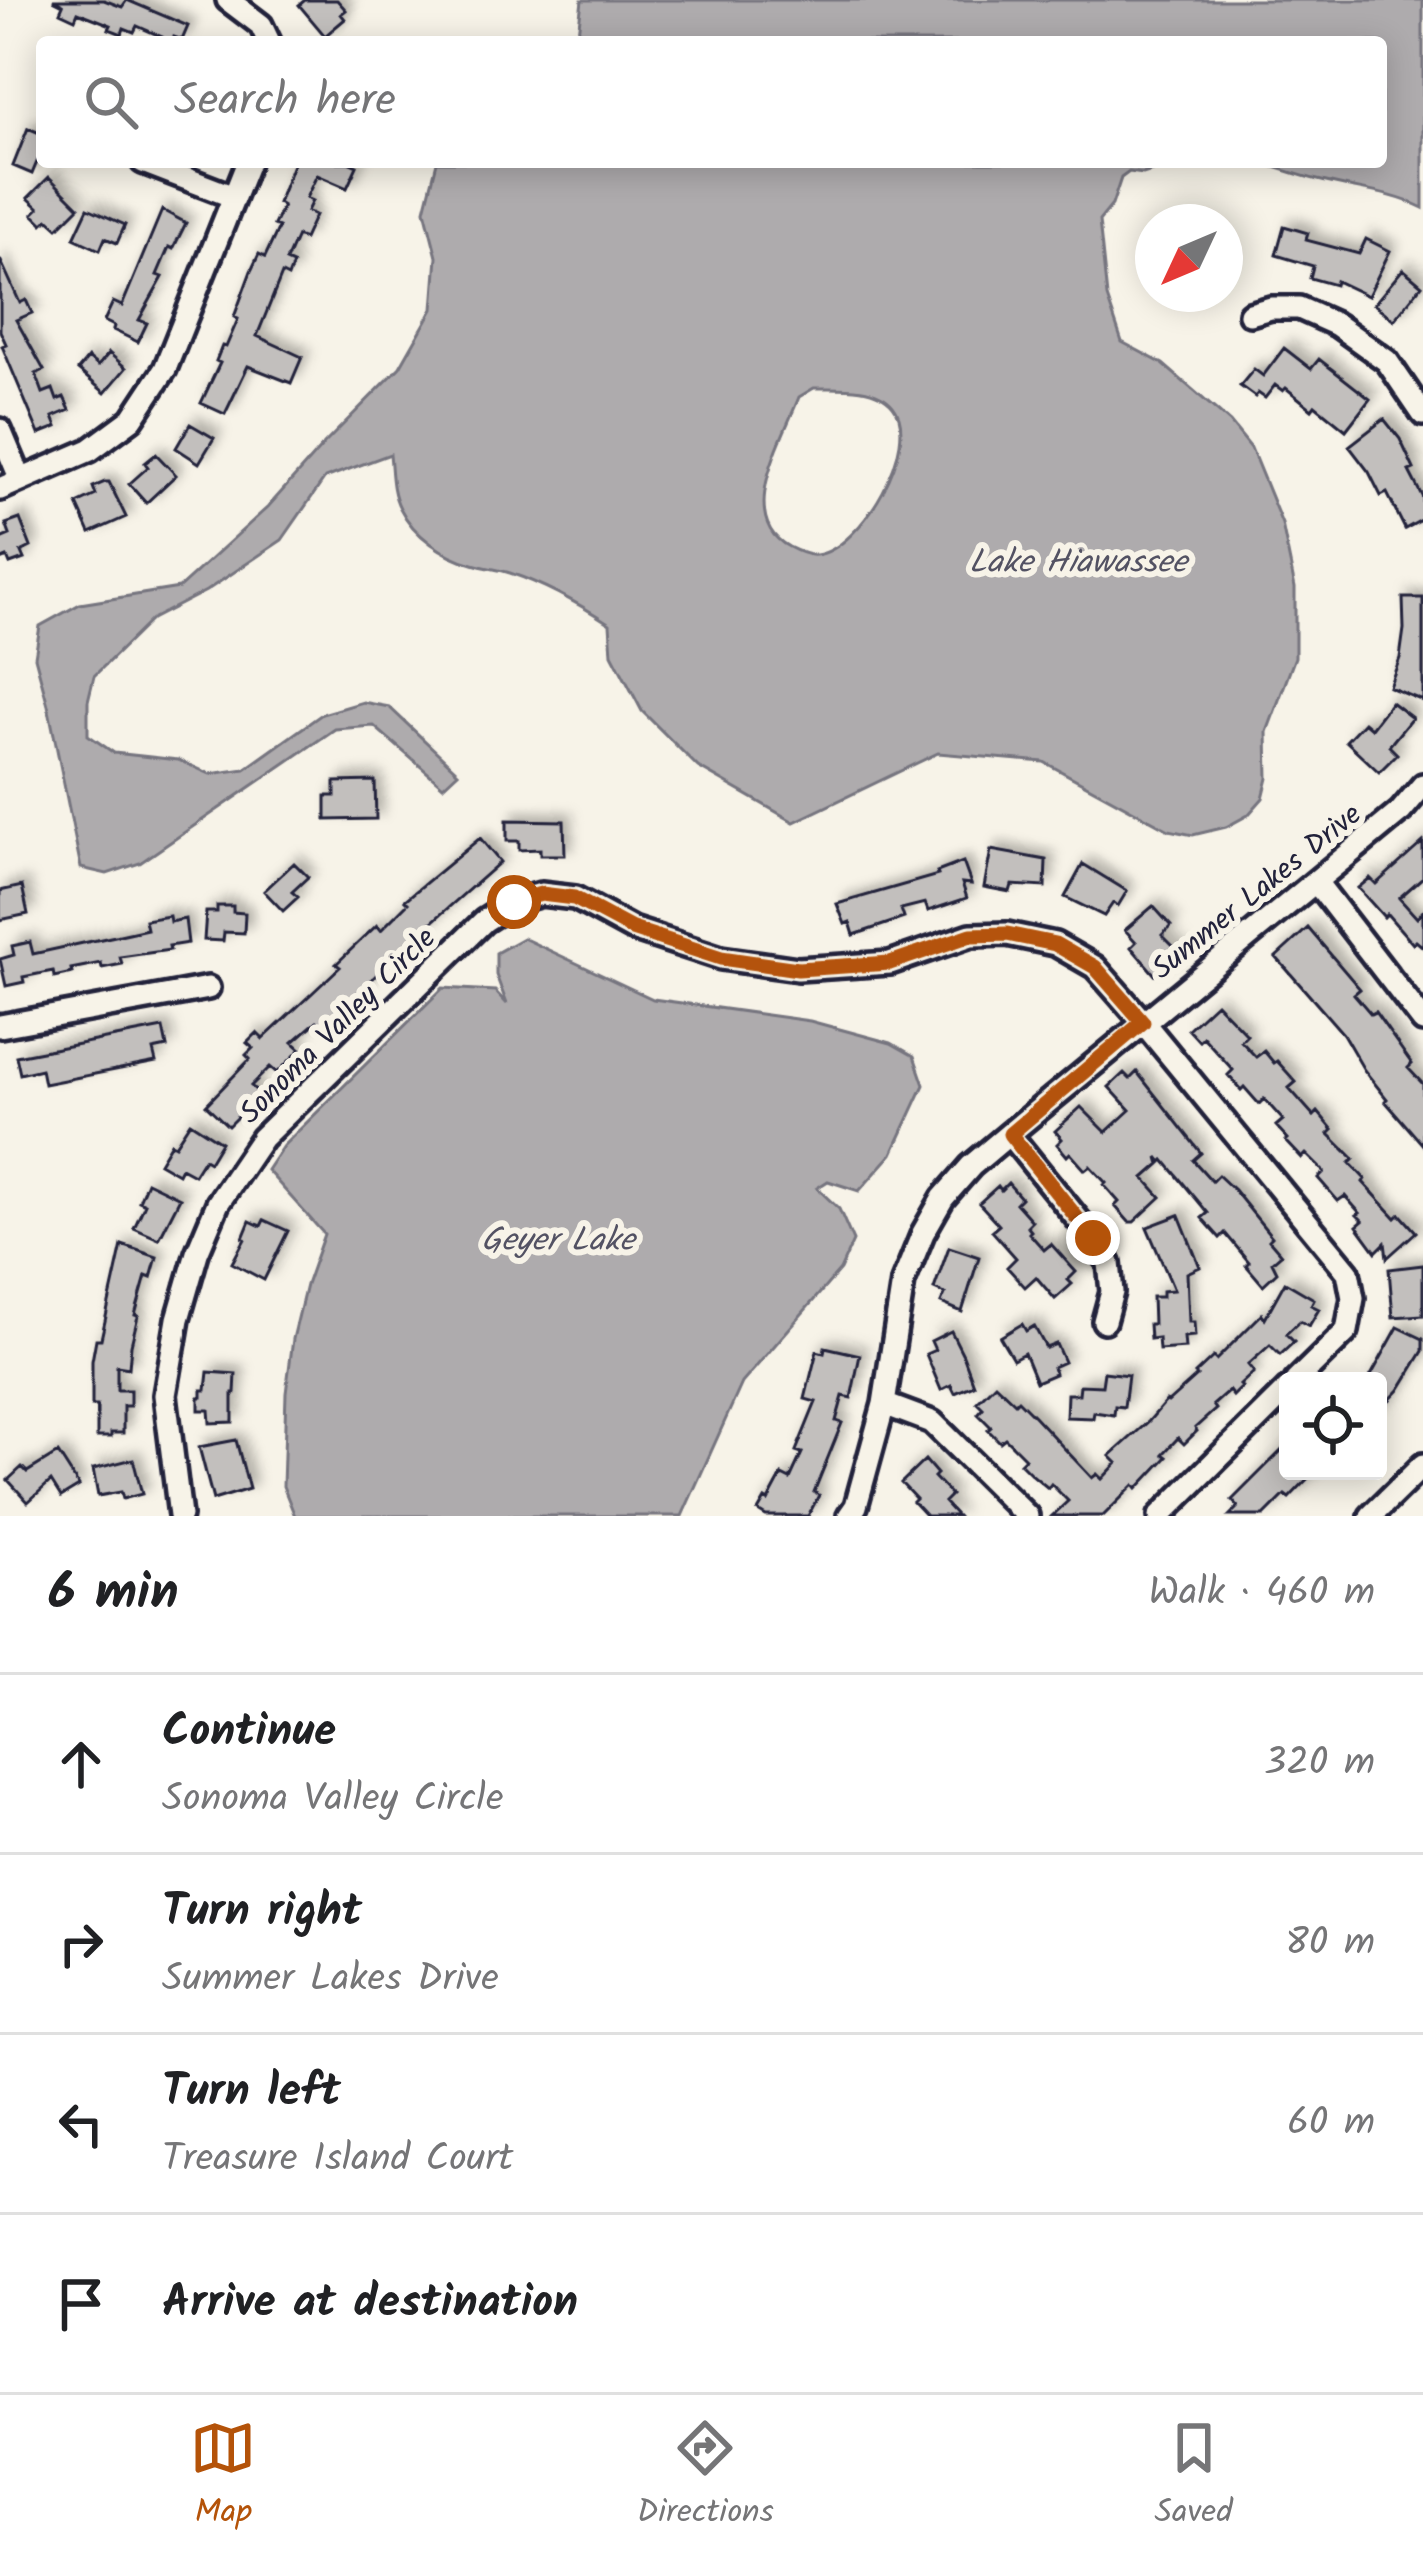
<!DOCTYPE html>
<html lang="en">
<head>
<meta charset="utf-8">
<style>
  :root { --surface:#fff; --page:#f6f6f6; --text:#202124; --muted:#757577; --line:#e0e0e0; --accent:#b45309 }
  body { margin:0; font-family:Kalam,sans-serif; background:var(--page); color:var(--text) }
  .controls { position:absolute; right:36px; bottom:36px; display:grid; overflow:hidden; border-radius:12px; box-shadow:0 6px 30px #0003 }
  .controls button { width:108px; height:108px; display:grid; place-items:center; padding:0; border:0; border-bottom:3px solid var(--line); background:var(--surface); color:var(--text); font:60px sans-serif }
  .compass { position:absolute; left:1135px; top:204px; width:108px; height:108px; border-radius:50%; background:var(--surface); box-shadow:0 6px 30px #0003; rotate:226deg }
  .stop { position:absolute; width:36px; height:36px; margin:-27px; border:9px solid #b45309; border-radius:50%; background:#fff }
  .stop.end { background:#b45309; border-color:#fff; box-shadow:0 3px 12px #0008 }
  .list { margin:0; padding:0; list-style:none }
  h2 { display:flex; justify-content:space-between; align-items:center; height:156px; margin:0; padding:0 48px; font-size:51px }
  h2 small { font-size:39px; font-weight:400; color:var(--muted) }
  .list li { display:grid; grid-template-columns:78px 1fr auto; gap:36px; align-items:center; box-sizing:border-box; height:180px; padding:0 48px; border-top:3px solid var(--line) }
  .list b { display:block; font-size:45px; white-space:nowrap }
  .list p { margin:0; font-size:39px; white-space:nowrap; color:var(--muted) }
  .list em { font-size:39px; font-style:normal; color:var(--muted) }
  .icon { flex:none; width:66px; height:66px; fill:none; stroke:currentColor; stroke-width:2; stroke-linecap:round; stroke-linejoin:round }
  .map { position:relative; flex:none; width:1423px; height:1516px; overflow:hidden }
  .search { position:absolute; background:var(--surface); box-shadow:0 6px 30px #0003; left:36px; right:36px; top:36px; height:132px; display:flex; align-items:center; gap:30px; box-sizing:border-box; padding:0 42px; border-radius:12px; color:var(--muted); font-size:45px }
  .sheet { height:876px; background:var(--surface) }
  nav { display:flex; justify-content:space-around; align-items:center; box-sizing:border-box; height:168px; border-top:3px solid var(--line); background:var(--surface); font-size:33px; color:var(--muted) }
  nav a { display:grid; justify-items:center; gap:6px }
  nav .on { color:var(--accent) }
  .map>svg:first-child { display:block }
</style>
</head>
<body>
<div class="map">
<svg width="1423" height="1516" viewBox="0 0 1423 1516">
  <defs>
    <filter id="shadow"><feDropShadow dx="7" dy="-7" stdDeviation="6" flood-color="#0004"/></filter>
  </defs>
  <rect width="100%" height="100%" fill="#f7f3e8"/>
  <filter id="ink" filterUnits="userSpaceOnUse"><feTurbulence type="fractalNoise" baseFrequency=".00833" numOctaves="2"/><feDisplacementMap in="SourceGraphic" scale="24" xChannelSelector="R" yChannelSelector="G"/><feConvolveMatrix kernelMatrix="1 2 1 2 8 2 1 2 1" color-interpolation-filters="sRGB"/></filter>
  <g filter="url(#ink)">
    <path fill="#aeabad" stroke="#76747f" stroke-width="3" fill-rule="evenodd" d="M582,0H1423V208C1391,192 1356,190 1322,181C1300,176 1279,168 1258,162H1381V42H577Z
      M437,162H1179L1143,174L1129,172L1121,178L1112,205L1099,221L1107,297L1122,342L1163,364L1230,422L1251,448L1282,524L1295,588V657L1267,732L1268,778L1263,798L1248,815L1226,827L1193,835L1169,830L1044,762L938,753L794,822L698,767L642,711L612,654L610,624C578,603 546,585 510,573C498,569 485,568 473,564C444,556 414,536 400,508C391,491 392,471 390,454L325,478L282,540L206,591L152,619L94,676L88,701V735L114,753L178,760L210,774L245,769L322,714L363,702L389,707L458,772L443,786L374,726L335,729L140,863L107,874L81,868L48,705L35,657L40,626L80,604L179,588L268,507L324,444L400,367L433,309L437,257L425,210ZM814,388C838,388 876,385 893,406C923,442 861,550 816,555C807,556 797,551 789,547C735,518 783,439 799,397Z
      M523,938L653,999L810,1021L891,1043L914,1056L924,1085L892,1154L859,1191L828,1181L817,1188L839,1209L853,1241L840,1270L742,1383L682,1516H295L283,1486L286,1393L293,1339L306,1285L324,1234L267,1170L283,1146L443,988L495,991L507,1004L496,975V953Z"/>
    <path fill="#c2bfbd" stroke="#22223b" stroke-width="3" filter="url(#shadow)" d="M53,0H104L122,7L127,0L188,26L182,40L174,37L173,42H159L162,37L137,26L134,32L124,28L122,34L109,29L111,25L78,12L75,19L60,12L63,5Z
      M305,0H337L346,10L341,14L345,19L325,36L299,5Z
      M28,128L42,134V150L32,174L13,166Z
      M294,162H348L357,166L347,188L317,175L306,198L312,201L307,211L315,215L304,239L297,236L286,261L293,264L288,277L282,274L257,336L302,357L291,383L248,366L225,414L201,403L220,363L216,361L222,346L226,347L238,319L234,317L251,271L259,254L265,257L279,227L274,225L283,206L278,203Z
      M49,177L79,207L58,228L48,219L43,224L33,214L39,208L28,198Z
      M88,208L125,225L117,243L105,238L100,250L74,238Z
      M162,210L186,223L173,249L169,247L157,275L163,277L139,320L147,323L138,342L113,330L114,326L104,321L113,302L122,306Z
      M1284,226L1308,233L1306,240L1359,254L1366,239L1390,251L1368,296L1336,281L1335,285L1310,278L1313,266L1276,255Z
      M0,259L20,303L26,300L32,313L16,320L44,370L36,374L43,393L53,389L57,400L64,397L70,410L53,417L57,427L39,434L2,346L6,344L0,331Z
      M1403,269L1422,285L1394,320L1374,304Z
      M1284,348L1311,369L1319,359L1370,399L1346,430L1315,405L1312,409L1286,388L1283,391L1275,385L1265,398L1258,393L1255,397L1240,386L1254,369L1263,376Z
      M109,353L126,368L105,393L78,370L88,358L98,366Z
      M1384,419L1400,439L1414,469L1409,471L1423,498V519L1405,529L1387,493L1381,496L1369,472L1349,446Z
      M190,424L214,438L199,463L176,448Z
      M156,454L176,475L146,503L129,484L148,467L145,463Z
      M105,482H109L126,517L90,533L77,504L96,495L93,487Z
      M20,519L31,547L21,552L24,559L10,564L7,557L0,560V539L10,535L6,524Z
      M1403,598H1423V701L1389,687L1400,658L1404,629Z
      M1391,702L1412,718L1389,746L1397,754L1379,772L1346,741L1364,722L1371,728Z
      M375,781L376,819L326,820V796H335V782Z
      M507,820L564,821L565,855H540V849L519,850V841H507Z
      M480,838L500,862L415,937L323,1027L317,1021L293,1042L301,1049L277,1073L270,1067L251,1086L260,1094L228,1126L206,1105L250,1059L246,1055L253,1048L247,1043L257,1033L263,1039L340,967L336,964L377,925L381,930L408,903L405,900Z
      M1423,842V877L1399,898L1417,918L1423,911V947L1416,941L1413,944L1387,914L1384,917L1358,888L1370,878L1376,884Z
      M991,850L1046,860L1045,887L1012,885L1010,892L984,887Z
      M963,862L971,884L962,883L967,898L928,911L925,903L901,909L904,918L854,935L850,922L845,924L837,904L938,875L937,872Z
      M294,863L308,877L292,892L298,897L283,911L264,891Z
      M1083,864L1127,891L1118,906L1113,903L1104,916L1065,897Z
      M22,886L28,914L0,920V891Z
      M217,906H233V912L245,913L244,933L224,932L223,941L204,940L206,912H217Z
      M1153,906L1171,926L1162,935L1182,955L1169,969L1165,965L1155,975L1131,947L1136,942L1125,930Z
      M169,916L170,922L185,919L188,943L169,946L170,950L120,957L122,964L102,968L101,963L71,969L72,973L54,977L53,971L23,977L24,982L6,986L0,959L14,955L12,946L30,942L33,954L147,929L145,920Z
      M1308,928L1360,989L1354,994L1371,1014L1375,1012L1412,1064L1408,1068L1423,1084V1145L1385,1101L1387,1099L1364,1070L1343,1034L1276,957Z
      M1216,1003L1247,1035L1241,1041L1256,1057L1264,1051L1274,1063L1277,1061L1296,1082L1289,1088L1314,1116L1318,1112L1333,1130L1329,1134L1354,1159L1350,1163L1365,1179L1363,1182L1396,1218L1400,1214L1416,1232L1387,1258L1385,1243L1376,1252L1357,1226L1363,1221L1357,1215L1360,1213L1345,1196L1338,1201L1318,1178L1324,1172L1306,1154L1302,1158L1286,1141L1288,1139L1276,1126L1283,1120L1264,1099L1259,1104L1244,1087L1241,1090L1228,1075L1233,1070L1203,1037L1199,1041L1188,1029Z
      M163,1028L167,1047L153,1050L156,1062L44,1084L41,1069L20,1074L16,1056Z
      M1137,1072L1201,1153L1193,1160L1212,1181L1218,1175L1234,1190L1272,1237L1269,1240L1281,1254L1272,1262L1277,1272L1263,1285L1246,1265L1249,1262L1225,1233L1220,1238L1202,1218L1208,1213L1164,1160L1162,1162L1158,1157L1160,1164L1144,1178L1161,1197L1134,1222H1129L1115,1206L1119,1202L1104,1185L1106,1183L1090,1166L1085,1170L1070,1153L1067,1156L1057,1144L1062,1139L1055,1131L1081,1107L1106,1132L1130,1110L1109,1087L1124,1073L1130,1079Z
      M190,1122L221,1142L209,1162L204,1159L194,1175L181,1168L178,1174L159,1163L171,1143L175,1145Z
      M147,1182L180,1198L159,1239L134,1228L145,1204L139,1201Z
      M1008,1183L1021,1198L1016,1203L1032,1221L1027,1226L1031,1231L1029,1233L1044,1250L1051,1244L1076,1272L1068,1280L1072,1284L1055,1299L1036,1277L1025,1287L1007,1267L1016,1258L992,1231L999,1225L979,1203L998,1186L1001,1190Z
      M1179,1215L1200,1267L1187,1273L1189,1322H1194L1195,1336L1184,1337L1185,1348L1159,1350L1158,1338L1150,1339L1149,1324H1153L1152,1297H1162V1291L1174,1290L1147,1227Z
      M264,1220L288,1231L264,1280L232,1263L245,1239L243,1238L250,1221L261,1226Z
      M122,1245L157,1257L151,1278L146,1276L135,1315L138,1316L131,1345L129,1368L117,1366V1390H130V1406H123V1433H111V1437H97V1406H92V1361L96,1339H101Z
      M949,1247L979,1257L962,1312L941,1303L945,1294L934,1289Z
      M1423,1265V1315L1393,1317L1389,1269Z
      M1285,1282L1314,1299L1311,1305L1319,1309L1309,1326L1300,1321L1286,1334L1294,1342L1280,1355L1270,1345L1248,1365L1254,1372L1240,1385L1242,1387L1233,1396L1229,1391L1213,1405L1216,1409L1195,1428L1197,1431L1184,1444L1178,1438L1163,1454L1167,1457L1137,1489L1134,1485L1103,1516H1052L1068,1501L1051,1484L1048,1488L1031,1474L1020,1463L1025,1458L1005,1438L1000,1442L988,1430L991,1427L978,1414L983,1408L977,1402L995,1384L1015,1403L1018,1400L1034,1416L1092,1478L1097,1474L1102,1479L1117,1463L1110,1456L1149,1421L1166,1401L1168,1402L1197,1376L1195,1374L1213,1357L1216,1360L1262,1314L1265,1318Z
      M1022,1324L1026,1331L1034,1326L1046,1348L1056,1344L1064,1362L1053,1367L1055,1374L1036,1382L1024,1353L1013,1359L1000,1337Z
      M1398,1327L1423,1339V1351L1399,1390L1378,1412V1381H1368Z
      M951,1331L963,1355L974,1385L955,1393L951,1385L941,1390L926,1354L935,1350L931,1341Z
      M825,1347L860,1355L851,1398L843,1396L836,1421L842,1423L814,1492L819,1495L808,1516H766L758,1511L765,1499L768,1501L782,1475L790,1479L802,1453L796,1451L816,1402L805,1399L817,1351L824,1353Z
      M208,1372L236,1374L235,1393H233V1422L210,1423L209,1410H199V1397H202V1390H206Z
      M1104,1372L1128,1375L1124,1407L1115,1406L1114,1415L1094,1412L1093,1418L1066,1417L1067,1394H1079L1080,1385L1102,1386Z
      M236,1440L249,1489L213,1500L199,1447Z
      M1288,1444V1471H1315L1289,1498L1285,1495L1264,1516H1229L1238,1507L1232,1500Z
      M58,1453L79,1486L61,1497L51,1481L28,1502L8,1480L22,1467L27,1472Z
      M133,1459L142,1494L123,1499L121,1492L98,1496L93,1469Z
      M925,1460L937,1474L934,1477L951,1495L944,1502L957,1516H926L913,1502L916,1499L901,1483Z"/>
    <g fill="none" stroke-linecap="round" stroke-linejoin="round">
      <defs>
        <path id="minor" d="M228,0L261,25L269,42
          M143,162L234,197
          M1250,314L1271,308H1299L1337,325L1387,361L1423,414
          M0,430L21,480
          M0,489L90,450L132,419L165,369L248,162
          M1316,882L1423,1021
          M0,1026L208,988
          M1009,1134L1093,1238L1109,1263L1112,1292L1104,1321
          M884,1404L932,1422L1027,1516
          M180,1516L165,1395L178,1319L197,1253L218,1203L262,1138L484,921L514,902L541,894L575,898L632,929L721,958L798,969L890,963L971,935L1007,934L1055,944L1095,967L1143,1022L1348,1272L1353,1298L1347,1331L1296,1381
          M849,1516L856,1506L884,1404L903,1282L923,1233L943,1198L971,1166L1009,1134L1401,811L1423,785
          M1160,1516L1288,1389
          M1371,1516L1423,1465"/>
      </defs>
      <use href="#minor" stroke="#22223b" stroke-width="30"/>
      <use href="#minor" stroke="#f7f3e8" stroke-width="21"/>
    </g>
  </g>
  <g fill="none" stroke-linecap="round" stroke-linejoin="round" filter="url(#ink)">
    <path stroke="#b45309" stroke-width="15" d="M514,902L541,894L574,898L632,929L721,958L798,969L890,963L971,935L1007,934L1055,944L1095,967L1143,1022L1010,1134L1093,1238"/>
  </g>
  <g text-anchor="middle" stroke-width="12" stroke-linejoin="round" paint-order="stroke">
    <g font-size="30" fill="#22223b" stroke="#f7f3e8">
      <text transform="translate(1256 891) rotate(-39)" y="10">Summer Lakes Drive</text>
      <text transform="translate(337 1025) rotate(-45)" y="10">Sonoma Valley Circle</text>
    </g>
    <g font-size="33" font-style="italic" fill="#535263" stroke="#f7f3e8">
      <text x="1078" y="572">Lake Hiawassee</text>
      <text x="558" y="1250">Geyer Lake</text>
    </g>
  </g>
</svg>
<div class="controls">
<button><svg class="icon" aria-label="locate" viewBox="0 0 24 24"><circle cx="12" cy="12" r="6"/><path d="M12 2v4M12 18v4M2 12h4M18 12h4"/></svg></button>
</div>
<svg class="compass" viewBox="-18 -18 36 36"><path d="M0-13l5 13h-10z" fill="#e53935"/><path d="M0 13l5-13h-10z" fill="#757577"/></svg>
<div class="stop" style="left:514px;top:902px"></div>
<div class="stop end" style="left:1093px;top:1238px"></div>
<div class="search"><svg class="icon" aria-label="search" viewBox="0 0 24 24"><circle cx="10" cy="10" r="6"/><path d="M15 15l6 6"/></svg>Search here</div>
</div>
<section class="sheet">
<h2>6 min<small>Walk · 460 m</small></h2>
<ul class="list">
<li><svg class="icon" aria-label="ahead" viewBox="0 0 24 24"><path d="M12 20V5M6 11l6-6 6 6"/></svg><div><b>Continue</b><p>Sonoma Valley Circle</p></div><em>320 m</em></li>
<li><svg class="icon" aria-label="right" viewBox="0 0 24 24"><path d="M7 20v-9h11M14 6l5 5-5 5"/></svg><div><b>Turn right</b><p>Summer Lakes Drive</p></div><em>80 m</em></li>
<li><svg class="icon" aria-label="left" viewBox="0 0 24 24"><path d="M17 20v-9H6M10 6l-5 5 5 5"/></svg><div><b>Turn left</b><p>Treasure Island Court</p></div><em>60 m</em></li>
<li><svg class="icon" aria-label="arrive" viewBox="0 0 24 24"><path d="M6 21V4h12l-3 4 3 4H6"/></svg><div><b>Arrive at destination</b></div></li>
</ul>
</section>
<nav>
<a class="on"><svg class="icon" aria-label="map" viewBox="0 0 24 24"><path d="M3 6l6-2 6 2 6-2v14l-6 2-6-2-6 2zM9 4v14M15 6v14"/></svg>Map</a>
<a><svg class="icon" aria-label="directions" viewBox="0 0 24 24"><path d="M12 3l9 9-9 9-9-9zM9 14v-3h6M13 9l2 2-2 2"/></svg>Directions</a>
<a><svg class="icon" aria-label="saved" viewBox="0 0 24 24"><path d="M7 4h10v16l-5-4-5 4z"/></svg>Saved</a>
</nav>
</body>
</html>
